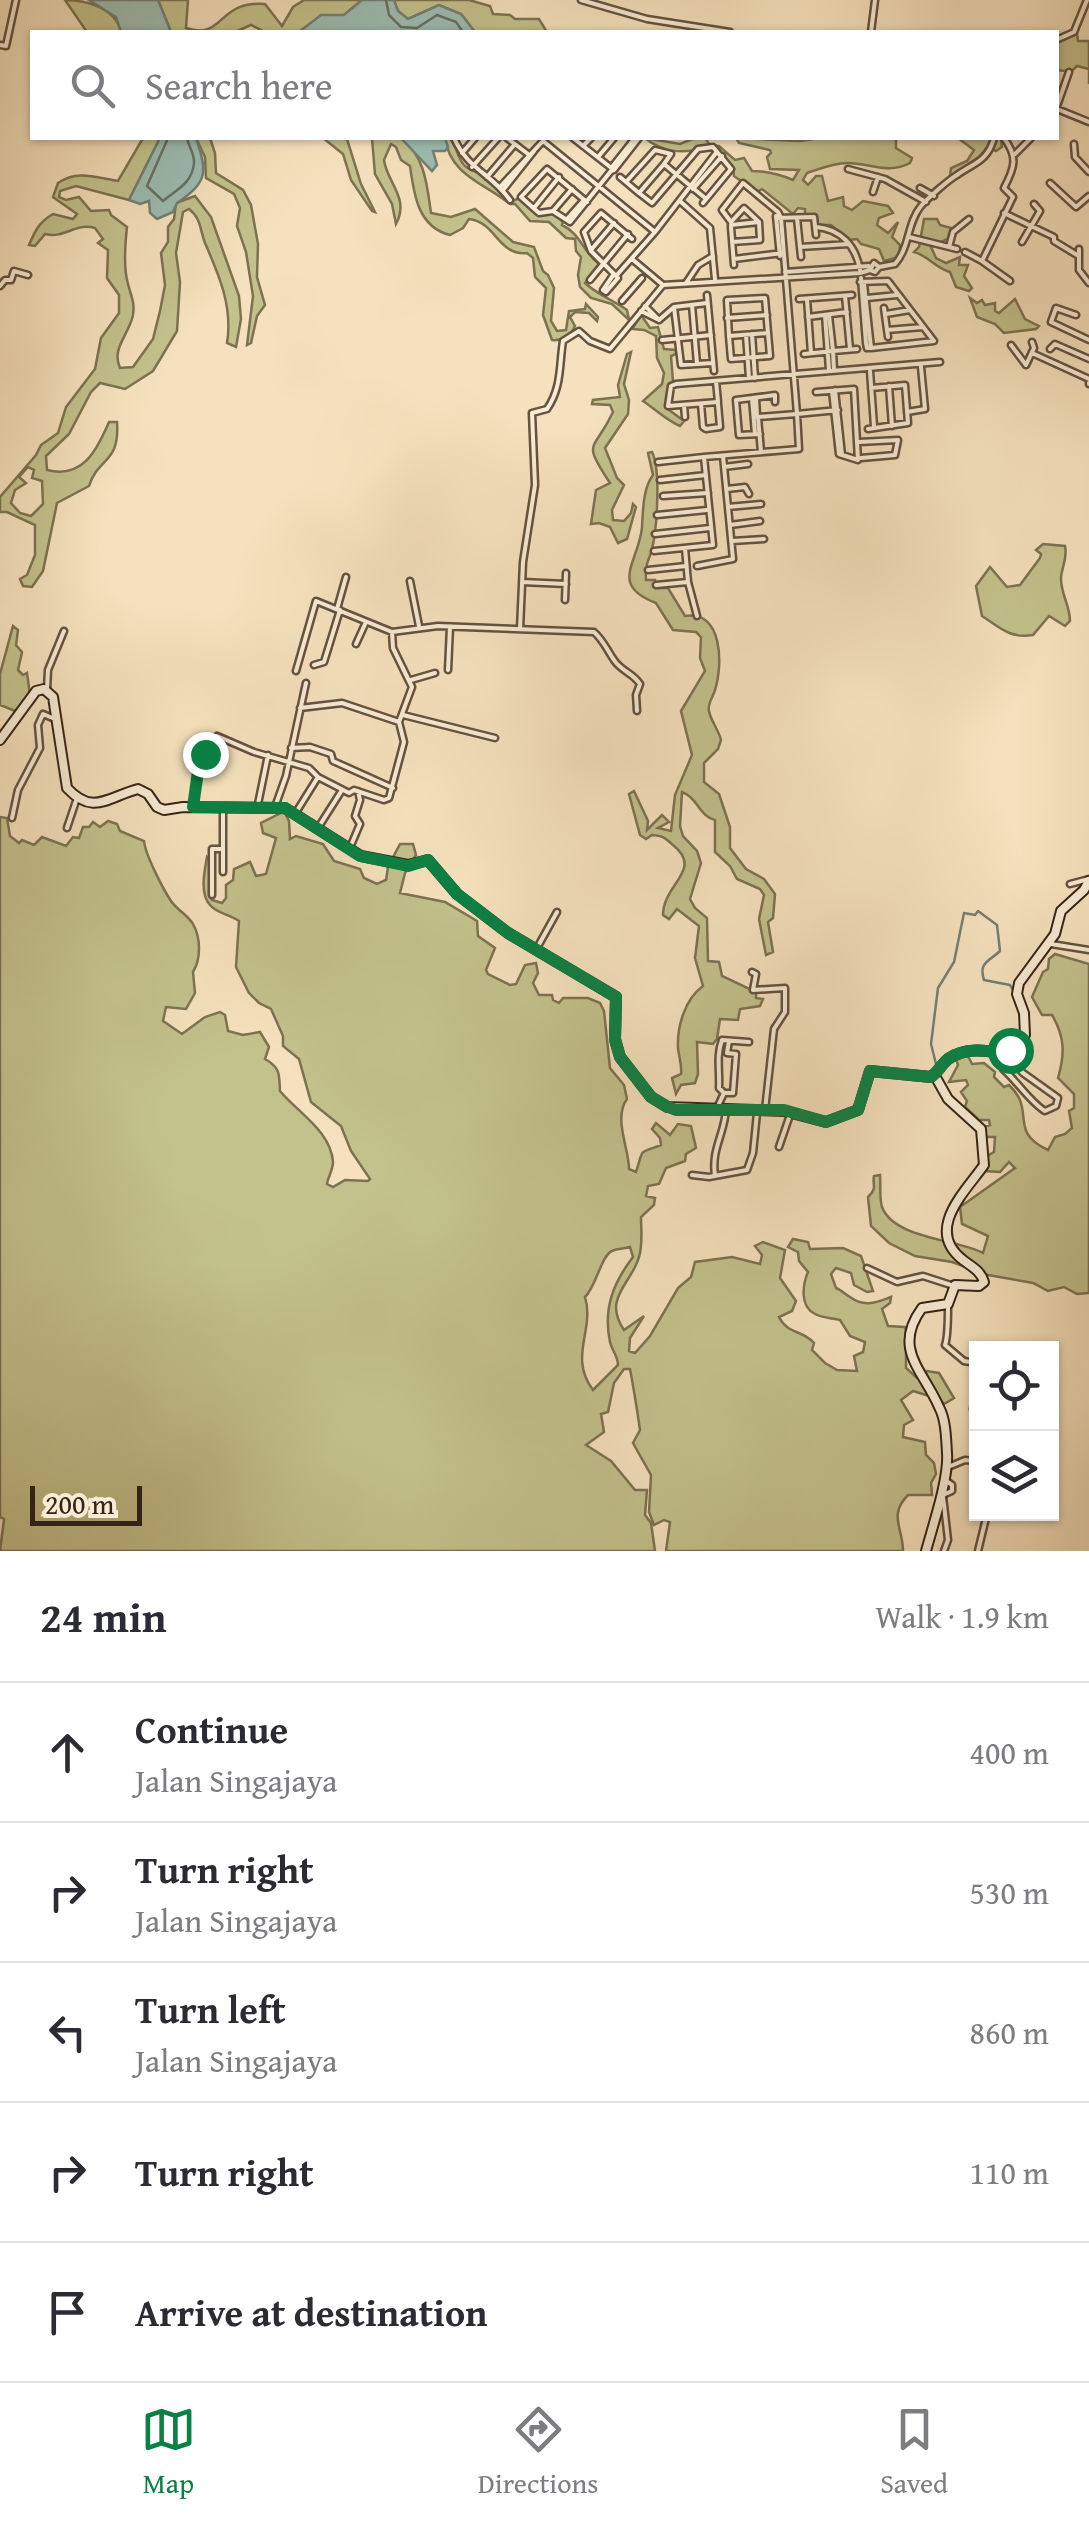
<!DOCTYPE html>
<html lang="en">
<head>
<meta charset="utf-8">
<style>
  :root { --surface:#fff; --page:#f7f7f7; --text:#2b2b33; --muted:#7c7c81; --line:#e1e1e2; --accent:#0b8043 }
  body { margin:0; font-family:"Gentium Book Plus",serif; background:var(--page); color:var(--text) }
  .controls { position:absolute; right:30px; bottom:30px; display:grid; overflow:hidden; border-radius:0px; box-shadow:0 2px 8px #0004 }
  .controls button { width:90px; height:90px; display:grid; place-items:center; padding:0; border:0; border-bottom:2px solid var(--line); background:var(--surface); color:var(--text); font:50px sans-serif }
  .scale { position:absolute; left:30px; bottom:25px; width:112px; box-sizing:border-box; padding-left:10px; border:5px solid #352318; border-top:0; font-size:28px; line-height:35px; white-space:nowrap; color:#352318; -webkit-text-stroke:8px #f8ecd4; paint-order:stroke }
  .stop { position:absolute; width:30px; height:30px; margin:-22px; border:8px solid #0b8043; border-radius:50%; background:#fff }
  .stop.end { background:#0b8043; border-color:#fff; box-shadow:0 2px 10px #0008 }
  .list { margin:0; padding:0; list-style:none }
  h2 { display:flex; justify-content:space-between; align-items:center; height:130px; margin:0; padding:0 40px; font-size:42px }
  h2 small { font-size:32px; font-weight:400; color:var(--muted) }
  .list li { display:grid; grid-template-columns:65px 1fr auto; gap:30px; align-items:center; box-sizing:border-box; height:140px; padding:0 40px; border-top:2px solid var(--line) }
  .list b { display:block; font-size:38px; white-space:nowrap }
  .list p { margin:0; font-size:32px; white-space:nowrap; color:var(--muted) }
  .list em { font-size:32px; font-style:normal; color:var(--muted) }
  .icon { flex:none; width:55px; height:55px; fill:none; stroke:currentColor; stroke-width:2; stroke-linecap:round; stroke-linejoin:round }
  .map { position:relative; flex:none; width:1089px; height:1551px; overflow:hidden }
  .search { position:absolute; background:var(--surface); box-shadow:0 2px 8px #0004; left:30px; right:30px; top:30px; height:110px; display:flex; align-items:center; gap:25px; box-sizing:border-box; padding:0 35px; border-radius:0px; color:var(--muted); font-size:38px }
  .sheet { height:830px; background:var(--surface) }
  nav { display:flex; justify-content:space-around; align-items:center; box-sizing:border-box; height:140px; border-top:2px solid var(--line); background:var(--surface); font-size:28px; color:var(--muted) }
  nav a { display:grid; justify-items:center; gap:5px }
  nav .on { color:var(--accent) }
  .map>svg:first-child { display:block }
</style>
</head>
<body>
<div class="map">
<svg width="1089" height="1551" viewBox="0 0 1089 1551">
  <rect width="100%" height="100%" fill="#f5e1bd"/>
  <filter id="stains"><feTurbulence type="fractalNoise" baseFrequency=".002" numOctaves="4"/><feColorMatrix values="0 0 0 0 .2 0 0 0 0 .09 0 0 0 0 .02 0 0 0 .5 -.17"/></filter>
  <radialGradient id="worn" r=".72"><stop offset=".6" stop-color="#630" stop-opacity="0"/><stop offset="1" stop-color="#630" stop-opacity=".3"/></radialGradient>
  <path fill="#c3c18c" stroke="#7c7252" stroke-width="2.5" fill-rule="evenodd" d="M65,0C87,0 116,8 121,32H87Z
    M158,0H188L186,28C224,41 217,0 265,4L282,26L293,7L304,0H362L344,15L321,16L299,32H265L251,25L235,32H171Z
    M394,0H469L490,6L493,14L510,15L515,19H539L547,32H475L461,14L439,5L408,19L398,11Z
    M1077,34L1078,41H1089V84V69L1077,66L1071,72L1057,70V41Z
    M143,138H160L129,200L76,186L60,191L59,197L66,200L79,197L91,211L109,210L111,215L127,227C125,245 123,267 128,284C131,296 135,302 133,315C129,335 111,348 120,368L133,367L153,339L160,311L165,285L161,253L168,242V227L174,219L176,203L195,196L211,217L239,296L241,319L236,347L227,343C233,307 219,275 205,243C200,230 201,218 189,209L183,212L176,253L180,282L177,331L153,371L125,389L100,383L91,392L69,434L46,456L47,470C83,479 97,450 109,422H117C120,464 98,457 89,486L57,503L43,571L32,587L23,586L20,579L27,575L35,555V525L7,512H0V497L36,455L41,445L58,433L66,407L95,369L101,338L119,313V295L107,278L108,250L98,243L103,239L95,228C76,222 65,239 45,234L35,246L29,245C35,231 39,222 53,214L73,219L77,214L53,197L58,183C78,169 97,178 118,181ZM28,467L34,470L32,478L42,481L43,504L31,516L20,513L11,503L15,490L26,483L19,477Z
    M196,138H210L215,153L216,173L243,190L251,205L258,244L257,277L265,305L257,316L251,343L247,345L253,296L246,252L237,226L240,208L234,194L206,178L205,157Z
    M323,138L347,139L361,184L375,212L372,211L351,180L343,154Z
    M372,138H401C425,156 427,185 431,213L451,217L475,209L513,242L534,247L543,271L548,275L554,288L551,321L557,331L566,330L569,311L585,309L586,304L598,317L597,321L589,313L575,312L570,317L575,326C571,336 562,341 552,340L543,315L546,288L535,277L533,258L527,253C498,256 496,222 469,219L463,228L450,235C418,227 414,195 410,166L401,160L396,147L391,144L384,160C387,183 410,198 396,224L392,204L375,174Z
    M445,138H452C466,180 465,161 495,183C501,187 506,195 512,201L520,198L539,214L553,211L563,222L562,225C581,234 582,251 599,264L585,283C598,295 613,300 627,310L629,320L612,304L591,298L580,287L578,275L581,257L576,251L575,239L566,238L549,222L530,221L515,204H510C484,183 450,175 445,138Z
    M645,138L680,144L695,138L706,139L709,144L705,149C681,153 663,153 645,138Z
    M736,138L800,141L819,138H896V148L912,158L910,163C888,175 870,163 847,163C833,163 820,169 807,173L803,180L808,185L816,176H822L828,201L843,197L844,206L852,210L863,201L888,206L893,213L879,218L877,225L888,233L898,222L892,237L900,245L899,257L884,261L879,249L861,244L857,239L849,240L831,225H818L817,216L805,215V209L798,208L793,214L762,189L757,192L734,176L733,167L715,146H719L735,160L744,158L752,171C767,171 779,174 793,180L799,170L770,169L767,157L771,153L770,150L739,143Z
    M958,138H1001L1002,147L996,151L987,147L974,164L950,176L951,168L967,161L974,150Z
    M924,219H937L940,225L951,228L949,238L931,247L936,258L946,263L960,257L959,265H968L964,276L972,288L969,291L956,287L950,272C935,268 929,256 914,252L919,247Z
    M970,298L977,303L982,300L985,305L995,303V311L999,313L1015,299L1025,319L1039,326L1036,329L1004,333L995,324L977,317Z
    M641,315L650,328L658,327L664,349L676,350V354L671,356L673,381L665,407L684,421L680,426C667,421 655,409 643,401L662,384L664,373L657,358L656,336L644,330L632,329Z
    M631,352L624,384L629,400L628,414L605,448L617,478L624,485L612,510L613,520L624,521L631,513L633,504L636,507L627,539L618,543L610,527L599,523L591,524L596,490L610,483C581,439 594,453 613,412L610,405L592,404L593,400L620,397L618,385L627,354Z
    M652,452C661,469 657,529 652,549C648,564 645,562 646,580H655L656,588H668L685,616C723,610 723,665 715,690C714,696 707,703 709,711C710,719 719,731 721,740L718,749L704,763V782L719,794L730,827V848L746,869L764,879L775,894L773,918L768,922L773,952L766,955L759,919L764,895L760,889L737,879L730,866L715,852V820C699,816 698,798 682,792L680,826L683,836L697,851L701,863L690,899L695,908L707,918L708,961L719,962L722,976L756,992V998L763,999L760,1006L740,1009L738,1020L720,1019L717,1039L713,1044L697,1042L698,1074L695,1083L681,1085L676,1094L672,1078L681,1074C682,1064 679,1058 678,1048C677,1026 685,999 703,986L695,958L699,926L677,909L669,919L663,915C663,884 704,870 673,845C665,838 664,836 652,835L646,839L640,835L629,794L634,791L648,821L647,830L662,815L669,822L658,828L671,831L675,795L692,755L681,711L705,671L700,658L701,637L696,632L673,630L656,603C608,585 639,562 642,527C643,510 643,488 653,475L648,453Z
    M1043,544L1065,546C1068,559 1061,568 1061,579C1061,594 1070,606 1070,621L1065,626L1049,616L1033,635C1010,639 999,627 982,616L976,586L990,567L1007,587L1020,585L1040,558L1041,554L1036,550Z
    M13,626L18,630L16,645L22,652L18,670L23,675L27,673L30,695L15,711L0,705V674Z
    M281,813H285L289,821L290,839L296,836L323,844L334,861L360,869L364,878L377,884L386,880L388,867L400,844H413L416,855L405,873L400,893L445,902L477,921L478,936L495,948L486,970L488,974L510,985L516,984L525,965L536,963L538,973L533,983L539,995H552L553,1000L559,1003L563,998H588L600,1003L604,1011L610,1068L624,1085L627,1099C613,1118 629,1148 629,1169L636,1172C644,1148 637,1154 661,1145L660,1138L652,1129L656,1123L670,1135L678,1124L691,1126L696,1148L686,1154L685,1161L666,1168L659,1184L648,1186L646,1196L655,1198L654,1205L641,1217C641,1229 643,1245 639,1257C632,1283 602,1298 624,1330L644,1316L630,1338L629,1351L635,1353L650,1336L678,1288L691,1277L695,1262L732,1257L760,1264L762,1255L755,1246L763,1242L785,1250L780,1278L796,1301L792,1311L779,1317C787,1334 803,1330 814,1343L812,1350L825,1363L837,1370L857,1371L854,1356L863,1352L865,1342L850,1336L840,1320C832,1318 822,1318 815,1314C799,1306 803,1284 808,1272L799,1261L798,1252L788,1247L793,1239L808,1242L810,1249L843,1248L861,1256L873,1291L867,1292L854,1285L851,1273L836,1268L831,1274L836,1288C841,1290 845,1294 850,1297C865,1308 877,1302 891,1297L890,1303L882,1309L888,1326L905,1327L906,1330V1368L917,1378L927,1371L939,1373L954,1398L944,1404L939,1399L913,1391L901,1400L913,1420L904,1425L903,1437L925,1442L926,1455L934,1463L936,1474L931,1483L932,1495H908C888,1515 903,1528 903,1551H666L670,1522L664,1520L654,1525L649,1512L651,1475L633,1443L640,1430C637,1409 634,1390 630,1369H624L614,1383L608,1412L601,1414L604,1432L586,1445L611,1461L635,1490H647L645,1515L651,1523L655,1551H0L4,1519L0,1517V817L7,818L10,836L19,843L22,840L34,845L42,837L66,846L73,837L79,838L83,827H89L93,822L100,827L108,821L117,824L120,831L144,841C145,854 163,889 171,901C177,910 188,915 193,924C201,938 201,959 193,972L195,993L186,1009L166,1007L163,1021L182,1034L205,1017L220,1012L225,1015L228,1031L243,1035L260,1032L269,1047L265,1059C281,1068 279,1075 280,1091C297,1112 331,1131 333,1162C333,1170 328,1177 327,1184L333,1187L345,1180L368,1181L370,1179L351,1151L341,1126L311,1102L299,1059L283,1046V1036L271,1009L259,1003L249,993L236,967L239,921C231,915 216,913 210,905C199,893 205,869 207,857L210,860L212,900L222,903L226,898V885L233,880L234,869L250,862L256,876L266,874L276,838L263,833L261,823ZM630,1247L633,1257C613,1283 603,1309 610,1342C612,1351 618,1356 618,1365L593,1390C568,1357 595,1330 585,1297C596,1287 601,1256 612,1251C618,1248 624,1249 630,1247Z
    M1055,954L1089,964V1293L1077,1294L1064,1287L1048,1291L1033,1283L988,1275L952,1262L915,1256L889,1243L871,1226L868,1197C878,1188 872,1185 874,1176L880,1175C881,1184 879,1197 882,1207C894,1239 958,1239 983,1253L988,1236L962,1224L960,1207L1015,1168L1009,1162L1000,1172L984,1171L987,1156L994,1152L995,1137H984L983,1127L990,1125L989,1120H979L965,1107L967,1101L961,1092L968,1085L966,1080L949,1082L958,1065L956,1059L967,1054L972,1064L984,1063L995,1072L994,1077L1004,1087L1009,1085C1037,1111 1007,1131 1048,1150L1055,1137L1065,1134L1072,1128L1069,1111L1074,1108V1094L1058,1078C1065,1054 1065,1037 1052,1015H1042L1032,997L1043,972L1048,969L1049,959Z"/>
  <path fill="#9cbdb2" stroke="#737f74" stroke-width="2.5" d="M89,0H158L171,32H121L116,17Z
    M362,0H394L398,11L408,19L439,5L461,14L475,32H299L321,15H344Z
    M160,138H196C207,172 209,181 177,203L173,212L157,219L150,213L149,201L140,204L129,200Z
    M401,138H445L448,147L445,151H433L437,165L432,171Z"/>
  <g fill="none" stroke-linecap="round" stroke-linejoin="round">
    <path stroke="#687065" stroke-width="2.5" d="M386,0L389,15L401,27L417,28L437,15L456,22L463,32
      M168,138L147,186L163,201C177,189 192,184 194,163C195,155 188,145 187,138"/>
    <path stroke="#737f74" stroke-width="2.5" d="M936,1064L931,1044L938,988L954,962L964,913L975,915L978,911L997,925L1000,951C990,961 978,962 984,980L1010,985L1014,992"/>
    <defs>
      <path id="street" d="M581,0L647,19L730,32
        M871,32L875,0
        M1056,40L1074,32L1087,0
        M0,45L6,46L16,0
        M1056,109L1069,72
        M1057,109L1089,122
        M454,138C469,171 490,172 510,200
        M507,138L528,154
        M573,138L614,170
        M1004,138C1018,157 1015,167 1004,188L1013,197L982,261L1010,281
        M1074,144L1075,157L1089,172
        M583,146L591,138
        M462,153L475,138
        M1015,154L1031,138
        M598,157L614,138
        M472,167L498,138
        M612,167L635,138
        M848,169L885,179L926,202
        M487,177L515,144
        M620,177L639,193L664,164
        M626,182L655,150L671,154L664,164L705,198
        M1050,183L1076,207L1089,196
        M500,187L543,141L655,232L616,276L591,251L584,232L601,213L632,239
        M920,188L934,196
        M693,189L722,156
        M503,190L534,151
        M873,192L878,177
        M639,193L652,203L698,149L713,147L731,169L703,203
        M587,202L547,169L521,197L539,213L553,211L570,222L611,171L614,170L639,138
        M681,202L710,228L715,279
        M534,208L559,177
        M553,211L572,189
        M1004,213L1054,237V241L1077,255
        M776,216L780,256
        M776,218L814,217L816,235
        M797,218L801,257
        M567,219L584,200
        M759,222L744,208L731,222L722,210L743,183L778,212L781,218L797,414L758,417L761,452
        M731,225L759,222L760,240L732,242
        M731,227L734,265
        M816,227C841,229 856,246 860,270
        M655,232L716,153
        M909,237L957,249
        M1022,242L1040,211L1034,204
        M800,247L849,244
        M949,247L953,232L969,219
        M1079,249V270L1089,283
        M591,250L614,223
        M965,252L982,261
        M632,259L663,285
        M734,259L783,253
        M879,267L895,264C910,247 907,223 921,206C928,198 947,181 957,175C974,163 988,161 994,138
        M785,272L869,266
        M861,278L866,343L867,348H871
        M590,280L628,234
        M860,282L888,281L934,341L871,348
        M686,283L698,265L713,256
        M864,284L871,348
        M0,286L5,280H11L14,271L28,275
        M603,290L606,292L618,278
        M603,290L614,274
        M707,295L714,371
        M845,296L850,349
        M867,298L897,295
        M799,299L852,295
        M807,299L811,353
        M622,301L642,278
        M707,303L674,307L681,365L713,363
        M692,305L697,364
        M645,306L659,320
        M884,308L888,337
        M641,311L659,320
        M886,314L910,310
        M825,315L829,370
        M1076,315L1056,308L1051,322L1089,340
        M808,317L847,312
        M727,318L767,315
        M659,320L674,307
        M887,330L923,327
        M768,333L770,356L731,359L729,336Z
        M752,334L755,378
        M746,335L749,378
        M729,336L727,300L765,298L768,333
        M662,340L711,335
        M1011,345L1026,365L1034,348L1032,342
        M1050,349L1055,344L1089,359
        M1032,353L1089,379
        M804,354L833,351L829,315
        M867,368L940,362
        M834,370L833,351L857,349
        M870,371L874,426
        M716,381L718,402L668,406L671,386L676,384L940,362
        M1089,383V384
        M889,386L892,426
        M835,390L842,455
        M816,392L854,389L858,460L839,454L832,391
        M752,398L755,434
        M756,398L757,417
        M701,404L703,427L706,429L720,427L718,404
        M684,405L685,417
        M907,412L925,409L921,367
        M868,429L908,423L905,385L871,388
        M760,434L739,435L736,400L775,395V402
        M859,442L898,440L895,455L861,458
        M658,462L704,457
        M724,467L748,464
        M660,480L706,475
        M727,489L745,487L749,494
        M663,496L708,493
        M728,507L761,504
        M657,515L707,510
        M730,525L760,521
        M655,534L710,528
        M732,541L764,539
        M654,551L713,545L704,457L799,449L797,414L838,410
        M697,566L733,559L723,456
        M648,570L686,566
        M410,581L419,626
        M522,582L566,584
        M688,582L697,616
        M656,585L688,582L685,548
        M565,600L566,573
        M337,609L346,577
        M520,629L523,562L535,485L532,413L547,409C562,387 559,366 563,341L579,331L590,341L610,349L663,285L860,273L870,270L874,263L879,267L875,272L870,270
        M356,644L366,622
        M314,665L324,662L340,610
        M448,670L450,627
        M296,671L316,601L392,632L438,626L594,632C604,641 607,650 614,660C621,671 633,673 640,684L636,695L637,711
        M411,680L435,673
        M47,690L48,670L64,631
        M300,708L342,703L399,722
        M403,715L495,738
        M291,748L310,747L331,754L333,761L393,788
        M193,807L200,754L208,753L217,736L254,752L309,768L318,777L349,793L354,790L384,800L389,798L404,742L399,722L412,687L393,648L392,632
        M275,807L286,776L306,683
        M223,808V872
        M257,809L268,755
        M295,814L318,777
        M12,818L18,790L40,748L38,725L43,714L55,719
        M67,828L77,798
        M318,828L342,790
        M349,850L360,824L355,816L360,800L358,791
        M1070,884L1089,879
        M212,895V849H221
        M1051,944L1089,950
        M537,948L557,912
        M752,972L756,974L753,990L785,988V1012L774,1029L765,1110
        M1003,1069C1017,1081 1031,1103 1045,1111L1056,1106L1058,1098L1023,1073L1005,1054
        M724,1093L719,1088C720,1071 716,1056 722,1040L749,1042
        M717,1108L724,1093H733L736,1054L727,1053L729,1041
        M779,1147L791,1112
        M692,1175L709,1177L747,1170L753,1153L757,1113
        M715,1175C711,1149 725,1133 726,1109
        M867,1268L897,1282L923,1276L954,1286
        M948,1306C948,1313 948,1337 945,1345L964,1361L976,1363
        M976,1382L973,1409L976,1410
        M948,1467L965,1460L976,1461
        M943,1495L952,1491V1485L945,1480
        M943,1496L948,1540L944,1551
        M978,1551L987,1514"/>
      <path id="secondary" d="M0,740L36,691L44,689L53,697L67,788C93,816 108,797 138,789L148,794L157,807L164,810L183,807L285,808L361,856L408,865L428,860L457,894L508,933L616,997L615,1039L620,1057L651,1097L667,1107L784,1111L826,1122L858,1110L870,1071L931,1077C938,1072 941,1065 948,1059C965,1047 986,1050 1005,1054L1025,1035L1024,1013L1017,994L1019,983L1055,934L1061,911L1084,890L1089,881
        M926,1551C933,1525 949,1478 947,1453C946,1438 946,1420 939,1407C923,1370 892,1349 922,1308L948,1304L955,1285L979,1286L984,1282C981,1271 972,1267 963,1260C924,1230 965,1192 984,1165L981,1129L948,1099L935,1076"/>
    </defs>
    <use href="#street" stroke="#655241" stroke-width="9"/>
    <use href="#secondary" stroke="#352318" stroke-width="12"/>
    <use href="#street" stroke="#f8ecd4" stroke-width="4"/>
    <use href="#secondary" stroke="#f8ecd4" stroke-width="8"/>
  </g>
  <g fill="none" stroke-linecap="round" stroke-linejoin="round">
    <path stroke="#0b8043" stroke-width="12" d="M205,754L200,757L193,807L285,808L360,856L408,866L428,860L457,894L508,933L616,997L615,1040L620,1057L651,1097L668,1107L676,1110H784L826,1122L858,1110L870,1071L931,1077C938,1072 941,1065 948,1059C965,1047 986,1050 1005,1054L1010,1050"/>
  </g>
  <rect width="100%" height="100%" filter="url(#stains)"/>
  <rect width="100%" height="100%" fill="url(#worn)"/>
</svg>
<div class="controls">
<button><svg class="icon" aria-label="locate" viewBox="0 0 24 24"><circle cx="12" cy="12" r="6"/><path d="M12 2v4M12 18v4M2 12h4M18 12h4"/></svg></button>
<button><svg class="icon" aria-label="layers" viewBox="0 0 24 24"><path d="M12 4l9 5-9 5-9-5zM3 14l9 5 9-5"/></svg></button>
</div>
<div class="scale">200 m</div>
<div class="stop" style="left:1010px;top:1050px"></div>
<div class="stop end" style="left:205px;top:754px"></div>
<div class="search"><svg class="icon" aria-label="search" viewBox="0 0 24 24"><circle cx="10" cy="10" r="6"/><path d="M15 15l6 6"/></svg>Search here</div>
</div>
<section class="sheet">
<h2>24 min<small>Walk · 1.9 km</small></h2>
<ul class="list">
<li><svg class="icon" aria-label="ahead" viewBox="0 0 24 24"><path d="M12 20V5M6 11l6-6 6 6"/></svg><div><b>Continue</b><p>Jalan Singajaya</p></div><em>400 m</em></li>
<li><svg class="icon" aria-label="right" viewBox="0 0 24 24"><path d="M7 20v-9h11M14 6l5 5-5 5"/></svg><div><b>Turn right</b><p>Jalan Singajaya</p></div><em>530 m</em></li>
<li><svg class="icon" aria-label="left" viewBox="0 0 24 24"><path d="M17 20v-9H6M10 6l-5 5 5 5"/></svg><div><b>Turn left</b><p>Jalan Singajaya</p></div><em>860 m</em></li>
<li><svg class="icon" aria-label="right" viewBox="0 0 24 24"><path d="M7 20v-9h11M14 6l5 5-5 5"/></svg><div><b>Turn right</b></div><em>110 m</em></li>
<li><svg class="icon" aria-label="arrive" viewBox="0 0 24 24"><path d="M6 21V4h12l-3 4 3 4H6"/></svg><div><b>Arrive at destination</b></div></li>
</ul>
</section>
<nav>
<a class="on"><svg class="icon" aria-label="map" viewBox="0 0 24 24"><path d="M3 6l6-2 6 2 6-2v14l-6 2-6-2-6 2zM9 4v14M15 6v14"/></svg>Map</a>
<a><svg class="icon" aria-label="directions" viewBox="0 0 24 24"><path d="M12 3l9 9-9 9-9-9zM9 14v-3h6M13 9l2 2-2 2"/></svg>Directions</a>
<a><svg class="icon" aria-label="saved" viewBox="0 0 24 24"><path d="M7 4h10v16l-5-4-5 4z"/></svg>Saved</a>
</nav>
</body>
</html>
